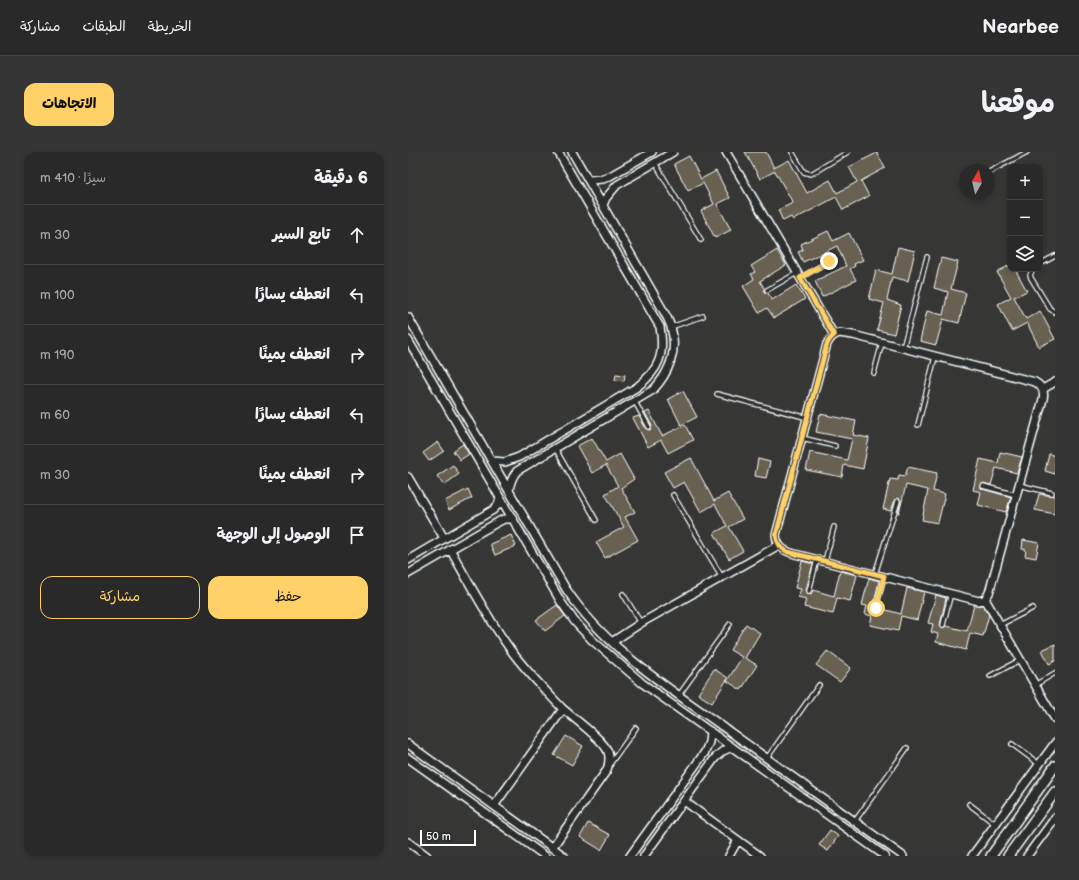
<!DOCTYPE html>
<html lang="ar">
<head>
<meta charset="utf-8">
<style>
  :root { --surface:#282928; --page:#343534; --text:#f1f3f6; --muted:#a5a6a8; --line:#444545; --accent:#ffd166 }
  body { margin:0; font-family:"Balsamiq Sans","Playpen Sans Arabic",sans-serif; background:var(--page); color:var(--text); direction:rtl }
  .controls { position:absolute; right:12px; top:12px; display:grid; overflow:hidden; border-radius:8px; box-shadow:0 2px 6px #0003 }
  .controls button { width:36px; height:36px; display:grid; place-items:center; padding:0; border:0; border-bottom:1px solid var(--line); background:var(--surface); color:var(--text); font:20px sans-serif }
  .compass { position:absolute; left:551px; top:12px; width:36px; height:36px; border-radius:50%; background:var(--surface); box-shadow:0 2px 6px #0003; rotate:8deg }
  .scale { position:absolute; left:12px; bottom:10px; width:56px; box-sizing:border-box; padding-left:4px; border:2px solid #fff; border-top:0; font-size:11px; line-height:14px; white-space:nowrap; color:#fff; -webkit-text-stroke:3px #2a2d2e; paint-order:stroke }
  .stop { position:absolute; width:12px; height:12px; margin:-9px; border:3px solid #ffd166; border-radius:50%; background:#fff }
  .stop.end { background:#ffd166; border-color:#fff; box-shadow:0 1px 4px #0008 }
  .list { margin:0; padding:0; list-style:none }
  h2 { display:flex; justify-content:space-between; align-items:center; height:52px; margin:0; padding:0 16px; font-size:17px }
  h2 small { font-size:13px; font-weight:400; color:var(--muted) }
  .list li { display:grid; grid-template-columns:26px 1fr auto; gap:12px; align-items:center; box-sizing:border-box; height:60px; padding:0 16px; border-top:1px solid var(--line) }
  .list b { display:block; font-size:15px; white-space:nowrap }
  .list em { font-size:13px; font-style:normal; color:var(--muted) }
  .actions { display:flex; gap:8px; padding:12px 16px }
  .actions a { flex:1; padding:9px 0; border:1px solid var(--accent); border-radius:12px; text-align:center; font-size:14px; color:var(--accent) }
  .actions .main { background:var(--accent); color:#111 }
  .icon { flex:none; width:22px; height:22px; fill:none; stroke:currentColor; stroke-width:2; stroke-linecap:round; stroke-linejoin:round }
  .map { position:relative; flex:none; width:647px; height:704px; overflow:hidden; direction:ltr; border-radius:12px }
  header { display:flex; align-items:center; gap:24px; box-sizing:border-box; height:56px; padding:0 20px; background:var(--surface); border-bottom:1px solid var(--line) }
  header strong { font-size:19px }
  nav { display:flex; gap:22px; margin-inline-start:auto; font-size:14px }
  .intro { display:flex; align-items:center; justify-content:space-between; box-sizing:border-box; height:96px; padding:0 24px }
  h1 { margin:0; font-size:28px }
  .button { padding:10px 18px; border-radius:12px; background:var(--accent); color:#111; font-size:14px; font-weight:700 }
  main { display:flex; gap:24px; padding:0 24px }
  aside { flex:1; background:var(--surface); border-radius:12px; box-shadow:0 2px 6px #0003 }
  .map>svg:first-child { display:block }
</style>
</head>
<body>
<header>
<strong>Nearbee</strong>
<nav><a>الخريطة</a><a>الطبقات</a><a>مشاركة</a></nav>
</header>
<div class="intro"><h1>موقعنا</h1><a class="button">الاتجاهات</a></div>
<main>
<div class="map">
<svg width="647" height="704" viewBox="0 0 647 704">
  <rect width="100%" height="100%" fill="#363735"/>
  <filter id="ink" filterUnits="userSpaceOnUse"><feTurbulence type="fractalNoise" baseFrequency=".025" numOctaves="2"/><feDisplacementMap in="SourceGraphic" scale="8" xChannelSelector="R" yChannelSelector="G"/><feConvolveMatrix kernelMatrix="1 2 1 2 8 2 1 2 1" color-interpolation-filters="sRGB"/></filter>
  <g filter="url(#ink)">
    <path fill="#686051" stroke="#fff" d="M337,0H358L366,16L381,8L399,41L422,28L429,41L449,30L441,15L469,1L477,16L453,29L461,44L435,58L428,45L385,68L383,65L375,69L370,58L385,51L367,19L352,27Z
      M281,4L293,27L308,19L322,46L309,52L323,78L307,86L293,59L306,52L295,31L280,39L266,12Z
      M420,79L425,89L441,81L455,108L446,112L447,114L442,117L448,128L414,145L407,129L438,114L429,94L395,110L390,100L395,98L393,92Z
      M490,95L507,99L500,129L484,125L479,148L493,153L486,182L469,178L476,151L461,147L468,118L484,122Z
      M369,98L378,113L352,129L356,136V140L360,141L364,148L388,133L397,147L366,166L359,156L351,161L335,134L346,127L343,122L347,120L343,114Z
      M533,106L550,110L543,137L558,141L551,171L535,167L528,193L512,189L519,159L535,163L540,140L526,136Z
      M602,113V117H607L619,139L606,145L618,167L632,159L647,187L631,195L619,171L604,179L590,152L603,145L589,120Z
      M208,222L217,223L216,229L207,228Z
      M275,239L289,265L273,273L260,247Z
      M241,259L254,284L277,273L285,288L260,301L253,288L240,295L225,266L231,264L238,277L242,278L244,274L237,261Z
      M412,262L448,269L445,283L461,286L455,317L436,313L434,325L398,318L402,300L439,308L444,287L408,280Z
      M184,286L198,310L212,302L226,327L213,336L227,360L217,365L230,388L197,406L188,390L216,375L197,342L210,334L198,313L184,321L169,294Z
      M30,290L36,299L21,309L15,301Z
      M55,292L61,302L52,308L45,299Z
      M592,300L614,305L609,321L588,316L583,333L575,331L572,334L574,337L603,345L598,360L570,353L573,340L565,338L572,307L590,311Z
      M641,302L647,304V322L637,319Z
      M283,306L306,349L320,341L335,367L321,375L335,399L321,407L306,381L319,374L307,352L293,360L276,330L265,336L256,320Z
      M350,307L362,310L358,326L347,324Z
      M45,313L51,322L36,333L29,324Z
      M500,315L529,321L525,339L537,342L530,371L514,368L520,338L498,333L491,361H490L493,349L491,346L487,348L483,359L475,357L482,327L490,328L491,323L497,324Z
      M60,337L64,346L41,358L37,349Z
      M631,342L647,344V362L627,358Z
      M103,383L108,394L87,403L82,392Z
      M615,388L631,391L628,406L617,404L618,398L614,397Z
      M394,409L405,412L398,438L400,442H403L405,438L426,444L432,419L449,423L442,449L429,446L425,462L396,455L398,447L390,445L393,437L387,436Z
      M461,426L471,429L465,455L467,459L470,458L471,456L493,462L499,436L516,440L509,468L493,464L490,479L462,473L464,464L457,462L459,454L454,453Z
      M528,443L538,446L532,473L535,476L538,474L559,479L566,453H575L581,463L575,484L562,481L558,498L528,490L530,482L523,480L525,472L520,471Z
      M149,453L157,464L137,479L128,468Z
      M338,472L352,481L337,506L349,513L333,538L319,529L334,505L322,498Z
      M647,492V509L641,512L634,498Z
      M419,499L443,516L432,530L408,513Z
      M306,517L320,526L304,551L290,542Z
      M158,584L175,594L164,613L146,603Z
      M180,671L202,683L193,698L172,685Z
      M422,678L430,684L420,699L411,693Z"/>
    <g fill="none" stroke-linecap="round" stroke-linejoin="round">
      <defs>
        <path id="lane" d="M384,0L396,20L403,22L440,0
          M247,11L293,88
          M581,20L619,0
          M632,112L647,104
          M625,117L622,123L623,126L642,157L647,160
          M392,126L421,109
          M359,138L389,121
          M263,175L295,164
          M495,196L519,105
          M466,221L474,191
          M309,242L400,266
          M227,250L241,275
          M510,273L527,205
          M394,286L427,294
          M147,296L188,368
          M611,333L644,341
          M575,334L608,343
          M265,343L314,425
          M417,409L426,375
          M467,422L490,349
          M401,439L409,408
          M215,442L233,471
          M468,456L476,424
          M535,473L543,441
          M592,473L625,456
          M582,524L612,508
          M627,533L647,521
          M271,543L322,472
          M604,592L631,612
          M359,606L411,533
          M202,612L228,576
          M561,652L587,672
          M447,669L499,596"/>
        <path id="street" d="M318,0L426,183
          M181,28L195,27L202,24L244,0
          M195,53L198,46L209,33L265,0
          M0,165L158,437C198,497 261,536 318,577C377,619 436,662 495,704
          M431,181L445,183L627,230C634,234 637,239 635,247L581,441L577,447L571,449L387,402C376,399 369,395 368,383L419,192C422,186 425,183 431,181Z
          M0,188L153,450L167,470L184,488L234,531L477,704
          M635,237L647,230
          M84,309L97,310L111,305L229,235C251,218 257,203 252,175L150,0
          M0,325L36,386
          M101,339C102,330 104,325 109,319L245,238C261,221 270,199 263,175C261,169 258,163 255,158L164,0
          M42,397C61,431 79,465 102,497C117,518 136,537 154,556C165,566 196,588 200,600C202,606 201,612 199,618L144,696
          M0,408L85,358L90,353L92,346
          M0,422L90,370L96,367H104
          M577,447L647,567
          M204,490L233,471L371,393
          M0,592L156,704
          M0,606L137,704
          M276,649L352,704
          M86,654L155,557
          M0,690L19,704
          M222,704L297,600L301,590L302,579
          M236,704L307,606L315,599L324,595
          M321,704L330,688
          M564,704L647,591
          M619,704L647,666"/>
        <path id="secondary" d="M583,704L647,614
          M600,704L647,640"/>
      </defs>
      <use href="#lane" stroke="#fff" stroke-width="6"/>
      <use href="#street" stroke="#fff" stroke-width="10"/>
      <use href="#secondary" stroke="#fff" stroke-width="12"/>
      <use href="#lane" stroke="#2a2d2e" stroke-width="3.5"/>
      <use href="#street" stroke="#2a2d2e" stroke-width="7"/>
      <use href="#secondary" stroke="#2a2d2e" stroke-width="9"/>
    </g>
  </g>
  <g fill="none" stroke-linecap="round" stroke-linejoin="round" filter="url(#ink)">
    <path stroke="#ffd166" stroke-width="5" d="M421,109L392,126L426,183L422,187L419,192L368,383C369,391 372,396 380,400L476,424L468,456"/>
  </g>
</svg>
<div class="controls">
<button>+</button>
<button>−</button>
<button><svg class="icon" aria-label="layers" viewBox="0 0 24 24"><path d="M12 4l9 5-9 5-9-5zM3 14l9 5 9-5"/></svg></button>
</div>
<svg class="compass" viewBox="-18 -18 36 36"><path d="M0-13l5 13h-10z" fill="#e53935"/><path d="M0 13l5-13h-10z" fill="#a5a6a8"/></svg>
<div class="scale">50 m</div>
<div class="stop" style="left:468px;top:456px"></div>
<div class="stop end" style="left:421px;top:109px"></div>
</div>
<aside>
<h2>6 دقيقة<small>سيرًا · 410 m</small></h2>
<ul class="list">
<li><svg class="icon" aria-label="ahead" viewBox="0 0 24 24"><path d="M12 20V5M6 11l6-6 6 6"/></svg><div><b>تابع السير</b></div><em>30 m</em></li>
<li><svg class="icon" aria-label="left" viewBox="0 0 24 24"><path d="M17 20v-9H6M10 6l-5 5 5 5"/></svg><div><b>انعطف يسارًا</b></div><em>100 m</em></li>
<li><svg class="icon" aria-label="right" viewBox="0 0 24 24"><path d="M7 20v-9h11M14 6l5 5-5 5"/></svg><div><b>انعطف يمينًا</b></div><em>190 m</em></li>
<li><svg class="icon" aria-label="left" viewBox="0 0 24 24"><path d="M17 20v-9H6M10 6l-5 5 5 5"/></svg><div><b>انعطف يسارًا</b></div><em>60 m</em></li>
<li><svg class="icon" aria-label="right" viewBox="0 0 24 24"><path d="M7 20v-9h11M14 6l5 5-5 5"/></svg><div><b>انعطف يمينًا</b></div><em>30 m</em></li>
<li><svg class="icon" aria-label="arrive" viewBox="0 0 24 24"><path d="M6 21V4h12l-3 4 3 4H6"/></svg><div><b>الوصول إلى الوجهة</b></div></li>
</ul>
<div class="actions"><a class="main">حفظ</a><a>مشاركة</a></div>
</aside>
</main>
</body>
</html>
